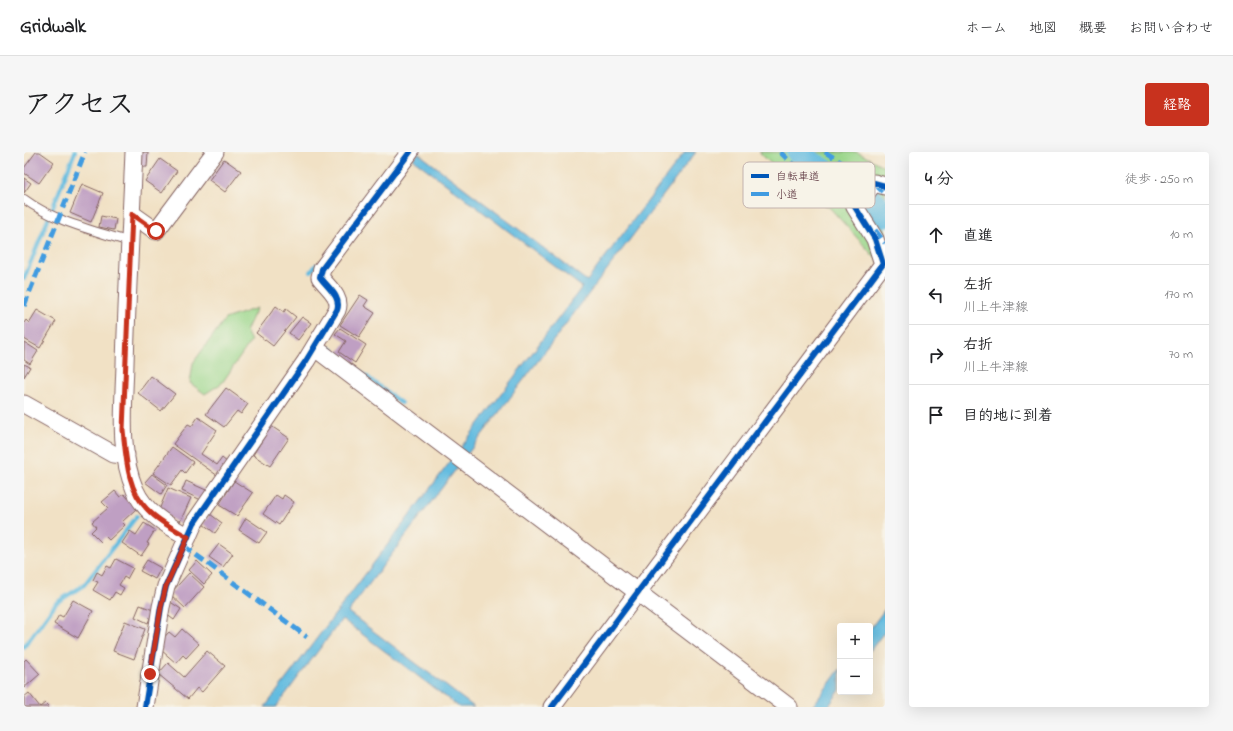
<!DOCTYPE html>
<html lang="ja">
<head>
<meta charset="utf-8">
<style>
  :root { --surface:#fff; --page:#f6f6f6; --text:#202124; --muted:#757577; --line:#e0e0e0; --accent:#c8321e }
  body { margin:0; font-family:"Indie Flower","Klee One",sans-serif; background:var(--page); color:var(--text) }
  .controls { position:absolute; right:12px; bottom:12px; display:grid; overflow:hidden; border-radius:4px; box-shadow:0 4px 16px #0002 }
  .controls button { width:36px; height:36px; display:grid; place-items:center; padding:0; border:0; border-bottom:1px solid var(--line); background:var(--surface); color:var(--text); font:20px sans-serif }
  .stop { position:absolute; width:12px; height:12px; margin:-9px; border:3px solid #c8321e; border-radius:50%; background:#fff }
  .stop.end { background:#c8321e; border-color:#fff; box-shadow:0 1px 4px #0008 }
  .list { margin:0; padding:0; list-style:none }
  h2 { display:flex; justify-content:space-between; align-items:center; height:52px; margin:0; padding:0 16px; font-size:17px }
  h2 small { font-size:13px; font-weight:400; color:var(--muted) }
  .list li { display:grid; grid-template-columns:26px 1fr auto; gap:12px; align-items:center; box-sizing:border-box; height:60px; padding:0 16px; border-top:1px solid var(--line) }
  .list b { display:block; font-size:15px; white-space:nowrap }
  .list p { margin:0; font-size:13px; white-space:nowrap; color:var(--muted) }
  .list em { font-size:13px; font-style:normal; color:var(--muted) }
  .icon { flex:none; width:22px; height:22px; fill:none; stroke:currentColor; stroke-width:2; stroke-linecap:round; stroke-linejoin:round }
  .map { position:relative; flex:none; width:861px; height:555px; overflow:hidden; border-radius:4px }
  header { display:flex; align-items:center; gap:24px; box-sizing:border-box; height:56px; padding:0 20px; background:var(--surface); border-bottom:1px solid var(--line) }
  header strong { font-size:19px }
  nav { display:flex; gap:22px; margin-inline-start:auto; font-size:14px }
  .intro { display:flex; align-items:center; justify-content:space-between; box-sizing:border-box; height:96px; padding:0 24px }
  h1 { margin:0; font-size:28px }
  .button { padding:10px 18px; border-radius:4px; background:var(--accent); color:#fff; font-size:14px; font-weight:700 }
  main { display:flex; gap:24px; padding:0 24px }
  aside { flex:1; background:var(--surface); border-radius:4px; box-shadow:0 4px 16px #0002 }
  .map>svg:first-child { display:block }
</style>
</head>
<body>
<header>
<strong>Gridwalk</strong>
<nav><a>ホーム</a><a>地図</a><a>概要</a><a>お問い合わせ</a></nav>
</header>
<div class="intro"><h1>アクセス</h1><a class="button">経路</a></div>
<main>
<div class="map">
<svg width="861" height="555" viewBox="0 0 861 555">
  <rect width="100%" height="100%" fill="#f7f3e8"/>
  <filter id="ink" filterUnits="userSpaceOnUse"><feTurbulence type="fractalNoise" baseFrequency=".025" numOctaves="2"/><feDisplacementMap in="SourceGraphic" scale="8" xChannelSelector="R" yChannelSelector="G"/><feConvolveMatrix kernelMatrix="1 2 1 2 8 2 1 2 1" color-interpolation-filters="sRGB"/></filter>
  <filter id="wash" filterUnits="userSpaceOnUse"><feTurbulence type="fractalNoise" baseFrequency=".012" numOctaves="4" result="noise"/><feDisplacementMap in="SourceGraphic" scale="16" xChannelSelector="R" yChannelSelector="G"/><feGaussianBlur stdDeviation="0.9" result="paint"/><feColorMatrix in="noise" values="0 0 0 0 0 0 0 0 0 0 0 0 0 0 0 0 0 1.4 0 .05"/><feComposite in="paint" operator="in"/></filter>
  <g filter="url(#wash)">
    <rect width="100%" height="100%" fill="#f1e1c5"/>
    <path fill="#9bd78c" stroke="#727b5c" d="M735,0H765L779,13L839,51L861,77V112L854,109L806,56L769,33Z
      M789,0H833L861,15V51L848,36Z
      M233,156L222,179L227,189L198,231L181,242L166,231L169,211L201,167Z"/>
    <path fill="#63bce0" stroke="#566e86" d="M661,0H672L324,460L450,555H435L318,467L252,555H241L558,135L389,7L394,1L563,129Z
      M861,457V479L846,499V477Z
      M816,517V538L804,555H788Z"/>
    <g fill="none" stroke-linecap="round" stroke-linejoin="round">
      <path stroke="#63bce0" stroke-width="4" d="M287,120L292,113
        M0,127L51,0
        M306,196L377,251
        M0,495L32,451L60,433L113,364"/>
      <path stroke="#63bce0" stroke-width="25" d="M775,0L785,10L847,47L861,63"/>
    </g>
    <g id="blocks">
      <path fill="#bf9fc3" d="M12,0H16L30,10L15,31L0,21V16Z
        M115,0H124L123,15H114Z
        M136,7L153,19L138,41L121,29Z
        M200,7L217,19L201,40L185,28Z
        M0,26L7,31L0,41Z
        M58,32L79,41L67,70L46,61Z
        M77,64L92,67L90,78L75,75Z
        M336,143L344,148L340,154L351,161L335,185L316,173Z
        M252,154L260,160L262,157L272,165L249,194L232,181Z
        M13,158L32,169L16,196L0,187V171L2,168L5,171Z
        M278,165L287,171L274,188L265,181Z
        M316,176L342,193L331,211L315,200L322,189L311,182Z
        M0,190L14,199L6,212L0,208Z
        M0,212L6,215L0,225Z
        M127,224L151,242L137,259L114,241Z
        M202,236L224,252L217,262L213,259L200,275L182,262Z
        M174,265L193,278L177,302L193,313L198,306L204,311L194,324L149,292L164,272L168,274Z
        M247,274L265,286L246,314L229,303Z
        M148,295L169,310L161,321L158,318L147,333L129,321Z
        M128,322L143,333L137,342L121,330Z
        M162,329L182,338L177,348L158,339Z
        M210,329L229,341L213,364L195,353Z
        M144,336L167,346L155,372L135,358Z
        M91,339L96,345L100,342L113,356L98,370L101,373L85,388L82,385L77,390L67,380L72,375L68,370L84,356L78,350Z
        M252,343L258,347L260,343L270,350L255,373L239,362Z
        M186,362L198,371L191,381L179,372Z
        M222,366L243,380L235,391L215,378Z
        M120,371L131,378L123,391L125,392L117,404L98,391L106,379L112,383Z
        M195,392L209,402L199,415L185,405Z
        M92,407L109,416L103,427L100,425L95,433L100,436L96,443L91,440L86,448L69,438L74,430L69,428L73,420L78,423L83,414L87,416Z
        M123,408L137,416L131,427L116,419Z
        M173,409L188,423L180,432L165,418Z
        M165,421L180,435L161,456L146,442Z
        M49,448L69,459L54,486L30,472L35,463L39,465Z
        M145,449L157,457L150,468L142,462Z
        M116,453L129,458L124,471L111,465Z
        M101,469L121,477L110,507L89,499Z
        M158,477L175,492L162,506L159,503L152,511L137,498L136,490L145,480L151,485Z
        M183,499L201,514L178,540L173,536L164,547L134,522L144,511L160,525Z
        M2,507L16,522L0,536V509Z
        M5,541L16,555L21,551L25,555H0V545Z"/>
    </g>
  </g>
  <g filter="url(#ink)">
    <use href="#blocks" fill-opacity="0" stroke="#846361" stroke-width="1"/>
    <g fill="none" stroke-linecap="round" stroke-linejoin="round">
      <defs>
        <path id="lane" d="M0,47C31,70 69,78 106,90"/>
        <path id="street" d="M110,0C107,71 103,141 101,212C100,253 94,299 111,338C121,361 143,373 164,385
          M108,62L132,79L191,0
          M291,196L765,555
          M0,252L89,302L102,303
          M121,555L137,455L142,434L170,371L282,209L313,158C318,145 303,135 296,125L298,117L386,0
          M528,555L859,112L851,87L831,55L850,31L861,34"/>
      </defs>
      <use href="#lane" stroke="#846361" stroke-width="10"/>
      <use href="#street" stroke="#846361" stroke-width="19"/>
      <use href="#lane" stroke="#fff" stroke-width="8"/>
      <use href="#street" stroke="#fff" stroke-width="17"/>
      <path stroke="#409be1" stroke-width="5" stroke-dasharray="10 5" stroke-linecap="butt" d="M756,0L774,17L833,57
        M801,0L850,31L861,42
        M851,78L861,91
        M0,154L61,0
        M160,394L283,485"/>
      <defs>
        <path id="cycleway" d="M121,555L137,455L142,434L170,371L282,209L313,158C318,145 303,135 296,125L298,117L386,0
          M528,555L859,112L851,87L831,55L850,31L861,34"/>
      </defs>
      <use href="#cycleway" stroke="#f7f3e8" stroke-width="8"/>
      <use href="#cycleway" stroke="#0057b8" stroke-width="6"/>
    </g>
  </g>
  <g fill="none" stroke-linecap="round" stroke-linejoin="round" filter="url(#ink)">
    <path stroke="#c8321e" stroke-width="5" d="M126,522L137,455L142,434L164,385C150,377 134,369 123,357C103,338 102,304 99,278L108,62L132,79"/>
  </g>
  <rect x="719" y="10" width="132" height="46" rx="6" fill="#f7f3e8" stroke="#c3b3af" stroke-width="1"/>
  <rect x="727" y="22" width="18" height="4" fill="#0057b8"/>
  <rect x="727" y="40" width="18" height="4" fill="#409be1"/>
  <g font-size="11" fill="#4a1f2b">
    <text x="752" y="28">自転車道</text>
    <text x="752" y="46">小道</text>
  </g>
</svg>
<div class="controls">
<button>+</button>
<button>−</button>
</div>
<div class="stop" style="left:132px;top:79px"></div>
<div class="stop end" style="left:126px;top:522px"></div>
</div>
<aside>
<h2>4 分<small>徒歩 · 250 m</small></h2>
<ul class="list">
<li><svg class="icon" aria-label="ahead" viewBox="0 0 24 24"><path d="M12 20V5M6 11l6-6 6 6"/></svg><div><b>直進</b></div><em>10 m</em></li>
<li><svg class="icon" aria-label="left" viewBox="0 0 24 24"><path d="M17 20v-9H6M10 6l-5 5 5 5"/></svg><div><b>左折</b><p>川上牛津線</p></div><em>170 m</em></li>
<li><svg class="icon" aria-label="right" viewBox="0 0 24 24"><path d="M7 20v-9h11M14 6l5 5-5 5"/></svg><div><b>右折</b><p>川上牛津線</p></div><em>70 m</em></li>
<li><svg class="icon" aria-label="arrive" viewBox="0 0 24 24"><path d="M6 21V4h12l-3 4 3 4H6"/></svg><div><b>目的地に到着</b></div></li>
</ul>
</aside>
</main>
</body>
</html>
